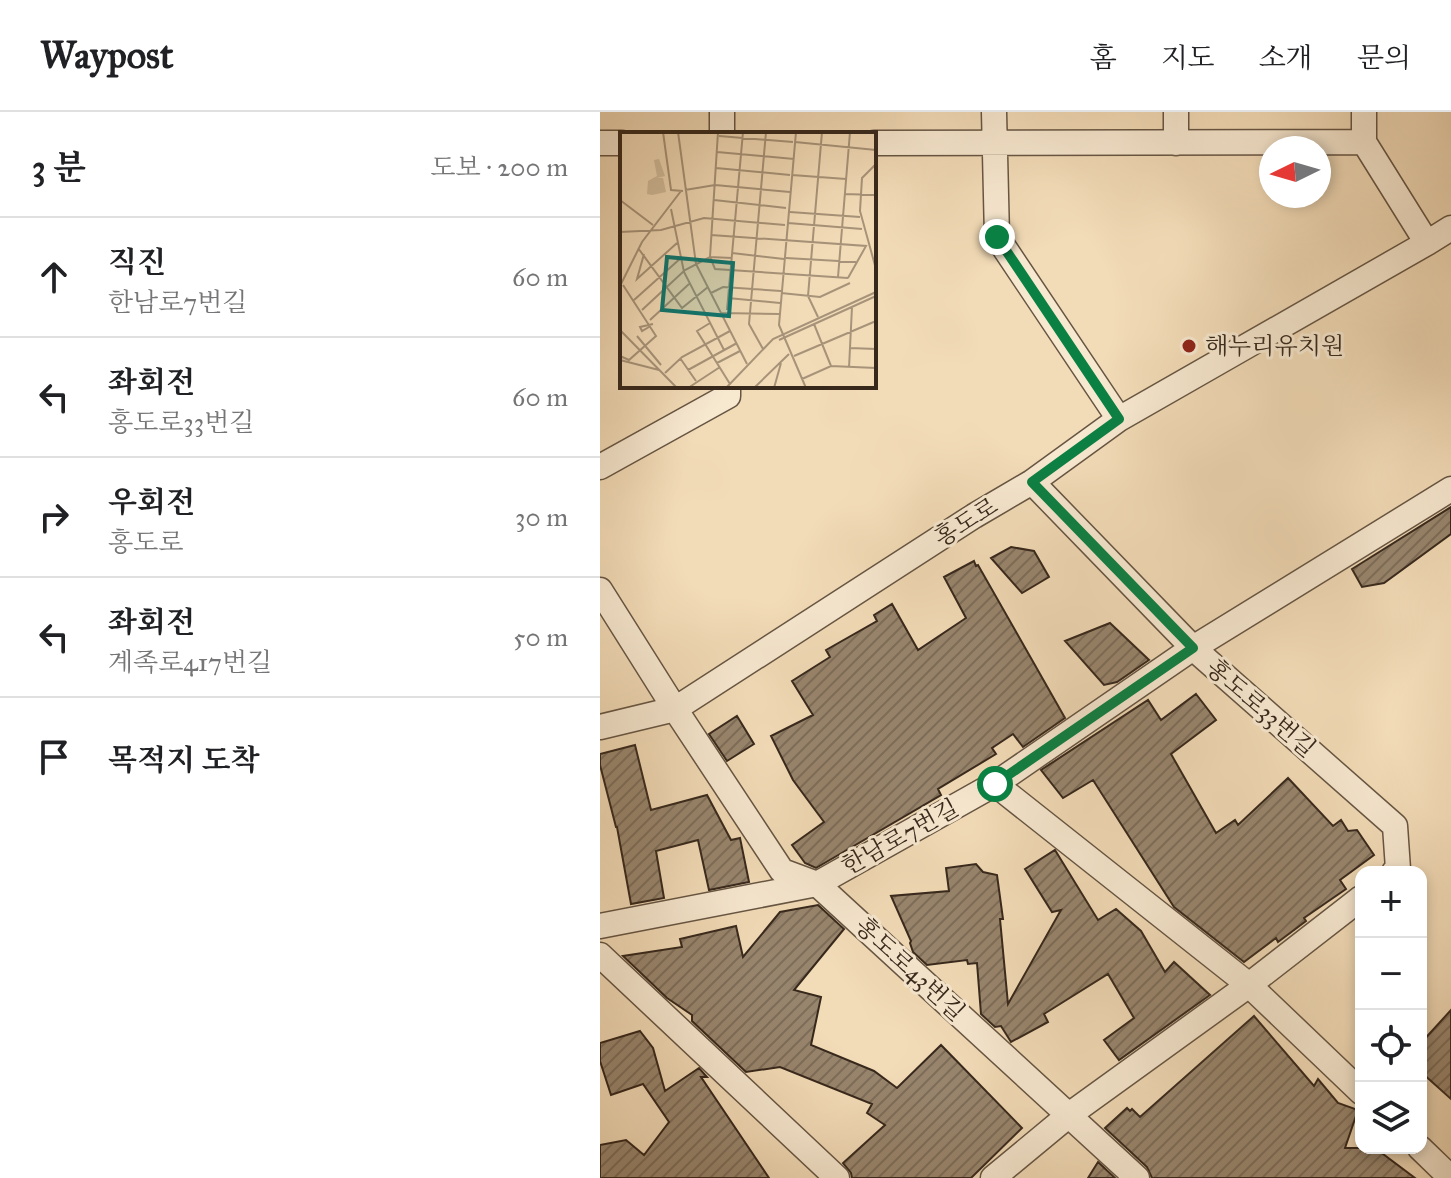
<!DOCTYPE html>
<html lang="ko">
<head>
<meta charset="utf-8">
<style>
  :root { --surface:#fff; --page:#f6f6f6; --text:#202124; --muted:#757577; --line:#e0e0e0 }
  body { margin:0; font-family:"IM FELL Great Primer","Noto Serif KR",serif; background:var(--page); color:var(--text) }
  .controls { position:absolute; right:24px; bottom:24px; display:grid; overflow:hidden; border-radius:16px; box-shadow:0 4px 12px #0003 }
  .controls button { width:72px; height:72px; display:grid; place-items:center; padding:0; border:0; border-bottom:2px solid var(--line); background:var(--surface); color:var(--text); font:40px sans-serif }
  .compass { position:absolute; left:659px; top:24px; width:72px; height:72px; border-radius:50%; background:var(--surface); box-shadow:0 4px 12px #0003; rotate:265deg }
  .stop { position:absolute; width:24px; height:24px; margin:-18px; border:6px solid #0b8043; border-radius:50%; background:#fff }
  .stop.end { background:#0b8043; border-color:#fff; box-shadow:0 2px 8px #0008 }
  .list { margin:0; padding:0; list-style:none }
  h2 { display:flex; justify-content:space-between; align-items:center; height:104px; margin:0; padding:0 32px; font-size:34px }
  h2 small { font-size:26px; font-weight:400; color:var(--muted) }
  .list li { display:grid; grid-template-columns:52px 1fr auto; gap:24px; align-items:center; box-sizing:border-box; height:120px; padding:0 32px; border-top:2px solid var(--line) }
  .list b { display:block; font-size:30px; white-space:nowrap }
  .list p { margin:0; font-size:26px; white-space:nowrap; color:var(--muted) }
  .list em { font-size:26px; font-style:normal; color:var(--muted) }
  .icon { flex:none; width:44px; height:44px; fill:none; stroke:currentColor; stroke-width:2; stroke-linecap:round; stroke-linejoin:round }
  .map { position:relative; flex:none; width:851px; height:1066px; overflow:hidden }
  header { display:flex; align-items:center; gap:48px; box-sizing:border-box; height:112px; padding:0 40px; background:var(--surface); border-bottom:2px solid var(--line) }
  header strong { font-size:38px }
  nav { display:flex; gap:44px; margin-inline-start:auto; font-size:28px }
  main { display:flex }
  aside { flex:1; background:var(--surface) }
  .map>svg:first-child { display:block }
</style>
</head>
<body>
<header>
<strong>Waypost</strong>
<nav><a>홈</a><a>지도</a><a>소개</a><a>문의</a></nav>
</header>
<main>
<aside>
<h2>3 분<small>도보 · 200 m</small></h2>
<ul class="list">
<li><svg class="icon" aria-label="ahead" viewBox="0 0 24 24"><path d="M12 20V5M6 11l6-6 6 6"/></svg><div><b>직진</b><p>한남로7번길</p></div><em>60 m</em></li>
<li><svg class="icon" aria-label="left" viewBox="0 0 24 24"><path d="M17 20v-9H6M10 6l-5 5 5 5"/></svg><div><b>좌회전</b><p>홍도로33번길</p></div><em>60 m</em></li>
<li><svg class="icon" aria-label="right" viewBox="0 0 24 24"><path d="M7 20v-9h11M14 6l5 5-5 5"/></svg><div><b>우회전</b><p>홍도로</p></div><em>30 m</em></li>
<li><svg class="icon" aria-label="left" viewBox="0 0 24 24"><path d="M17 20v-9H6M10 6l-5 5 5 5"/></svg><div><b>좌회전</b><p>계족로417번길</p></div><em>50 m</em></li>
<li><svg class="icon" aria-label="arrive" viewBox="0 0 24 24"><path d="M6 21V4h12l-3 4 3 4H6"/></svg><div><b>목적지 도착</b></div></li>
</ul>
</aside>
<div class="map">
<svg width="851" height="1066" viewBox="0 0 851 1066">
  <defs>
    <pattern id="building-hatch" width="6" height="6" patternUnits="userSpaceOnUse" patternTransform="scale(2)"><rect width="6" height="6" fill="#98856d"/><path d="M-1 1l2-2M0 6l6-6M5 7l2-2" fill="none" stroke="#7d6d59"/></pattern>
  </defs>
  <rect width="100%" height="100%" fill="#f2dbb7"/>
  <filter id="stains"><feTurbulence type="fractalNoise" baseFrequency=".0025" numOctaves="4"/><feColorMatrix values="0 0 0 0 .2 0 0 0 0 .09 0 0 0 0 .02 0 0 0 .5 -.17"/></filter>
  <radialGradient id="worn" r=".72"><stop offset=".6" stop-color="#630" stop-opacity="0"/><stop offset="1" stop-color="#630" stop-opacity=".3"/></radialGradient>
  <path fill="url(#building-hatch)" stroke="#37281c" stroke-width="2" d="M851,395V422L784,471L762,475L752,457Z
    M411,435L434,439L449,465L422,481L391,446Z
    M374,449L376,454L378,453L465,606L423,635L413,622L392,636L396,642L338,677L341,683L216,756L205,751L192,733L224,710L193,668L171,624L213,603L192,569L230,545L226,538L277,509L274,503L292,492L318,538L366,506L344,465Z
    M510,511L549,548L517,570L504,573L465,529Z
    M596,582L616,608L571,642L616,721L635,708L638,713L688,666L733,714L741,708L748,719L757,718L774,743L740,768L746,777L704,806L706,809L678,830L676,826L644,850L574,795L493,668L463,686L441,658L548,588L561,608Z
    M137,604L154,632L127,649L109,622Z
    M35,633L51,698L107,683L131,728L140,726L149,770L109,778L98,728L56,739L64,786L31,792L17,715H16L0,653V642Z
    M455,738L498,808L516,797L541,819L565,860L574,850L610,883L519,948L504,928L534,906L508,862L444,902L448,910L411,930L401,914L395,915L381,902L377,851L368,852L367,848L327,853L313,840L310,831L311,829L291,784L349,779L346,756L376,752L383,760L397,763L403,807H400L408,892L461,798L452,800L425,757Z
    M218,793L244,817L194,878L221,885L211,933L274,959L297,976L341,933L422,1016L371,1066H252L251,1061L243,1051L285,1013L267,1001L272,992L180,955L146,960L92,909V903L67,886L23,844L82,835L80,827L136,814L143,845L180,800Z
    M851,898V987L821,960V931Z
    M654,904L714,974L718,967L738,991L758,998L745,1036H775L815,1066H552L547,1055L505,1016L527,996L530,999L532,997L540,1005Z
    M40,919L53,936L65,979L99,956L107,965H101L169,1066H0V1033L26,1028L44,1043L69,1010L43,972L11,983L0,949V931Z
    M498,1050L515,1066H488Z"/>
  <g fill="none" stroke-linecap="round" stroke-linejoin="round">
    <defs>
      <path id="minor" d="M122,0V22
        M394,0L397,125L519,307
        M764,0V30L827,131
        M0,31H22
        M274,31L764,30
        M576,31V0
        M0,355L128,284V274
        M432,370L593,536L795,714L798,757L794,760
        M0,478L75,597L182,759L217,772L537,1066
        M0,615L75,597L374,404L432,370L519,307L827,131L851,116
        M395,672L649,873L761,980
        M0,814L217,772L395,672L593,536L851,377
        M0,843L237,1066
        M820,1036L851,1066
        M393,1066L469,1003L649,873L761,786"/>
    </defs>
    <use href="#minor" stroke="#665543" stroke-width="27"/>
    <use href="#minor" stroke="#f7e8d0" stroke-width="24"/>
  </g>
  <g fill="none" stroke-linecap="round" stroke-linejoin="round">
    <path stroke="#0b8043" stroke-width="10" d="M395,672L593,536L432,370L519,307L397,125"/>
  </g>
  <circle fill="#8f2418" stroke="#f7e8d0" stroke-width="3" cx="589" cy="234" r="8"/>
  <g text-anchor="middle" stroke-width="6" stroke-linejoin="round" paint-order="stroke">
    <g font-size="24" fill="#37281c" stroke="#f7e8d0" text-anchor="start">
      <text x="605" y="242">해누리유치원</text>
    </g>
    <g font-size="24" fill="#37281c" stroke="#f7e8d0">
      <text transform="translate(366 410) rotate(-32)" y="8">홍도로</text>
      <text transform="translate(661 596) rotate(41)" y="8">홍도로33번길</text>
      <text transform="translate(300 725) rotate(-29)" y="8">한남로7번길</text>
      <text transform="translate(310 857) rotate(43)" y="8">홍도로43번길</text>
    </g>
  </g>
  <g transform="translate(20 20)">
    <rect width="256" height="256" fill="#f2dbb7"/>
    <path d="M39,27L45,44L37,46H43L46,60L32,63L27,62L28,49L37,44L34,28Z" fill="#d2bd9d"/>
    <path fill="none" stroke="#a79379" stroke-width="2" d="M43,0L51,58L63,59M58,0L76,132L127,232M98,0L90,125L95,137L228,146M176,0L159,193L186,256M99,4L173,10M175,10L256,18M97,20L174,27M256,32L242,46L240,79L256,137M96,36L170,43M172,43L226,47M65,58L95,53L170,60M225,62L256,63M0,68L33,93M94,68L166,76M51,77L64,140L104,218M170,80L240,85M168,91L242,97M0,100L41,98L84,86L165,93M91,103L246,114L228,146M18,116L62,176L88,155M112,121L164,127M24,122L17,147L57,111M166,126L236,130M218,145L230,0M0,154L22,110L61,59M91,161L103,155L161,159M161,161L200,165L230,151M108,166L160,171M14,168L62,125M22,178L65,138L90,125L112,126M107,178L123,0M101,181L159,182M198,185L188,164L202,0M30,188L69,152M90,191L77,199L110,252M194,192L211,234M29,195L22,199L20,195L33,192M0,198L57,256M17,204L41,233M159,208L256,164M230,216L256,217M143,217L129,192L146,0M0,224L9,228L36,204L3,153M174,224L256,189M60,226L76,249M0,228L39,238M97,231L120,219M229,236L232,175M68,238L117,211M45,241L62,225L110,199M182,247L211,234L256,236M68,256L100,235M106,256L153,207L256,160M134,256L169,222M154,256L161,231"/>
    <path fill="#0f766e" fill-opacity="0.15" stroke="#0f766e" stroke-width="4" d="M47,125L113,131L109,184L42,178Z"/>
    <rect width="256" height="256" fill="none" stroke="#37281c" stroke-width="4"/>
  </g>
  <rect width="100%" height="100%" filter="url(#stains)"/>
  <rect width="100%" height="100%" fill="url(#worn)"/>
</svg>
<div class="controls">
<button>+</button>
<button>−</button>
<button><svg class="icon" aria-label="locate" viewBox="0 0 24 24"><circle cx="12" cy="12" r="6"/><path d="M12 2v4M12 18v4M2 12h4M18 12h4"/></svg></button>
<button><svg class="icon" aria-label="layers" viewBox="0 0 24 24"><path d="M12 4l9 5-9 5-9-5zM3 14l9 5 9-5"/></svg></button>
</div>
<svg class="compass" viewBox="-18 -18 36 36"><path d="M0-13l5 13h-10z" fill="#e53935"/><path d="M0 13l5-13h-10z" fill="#757577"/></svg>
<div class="stop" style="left:395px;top:672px"></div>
<div class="stop end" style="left:397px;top:125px"></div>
</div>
</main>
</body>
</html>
